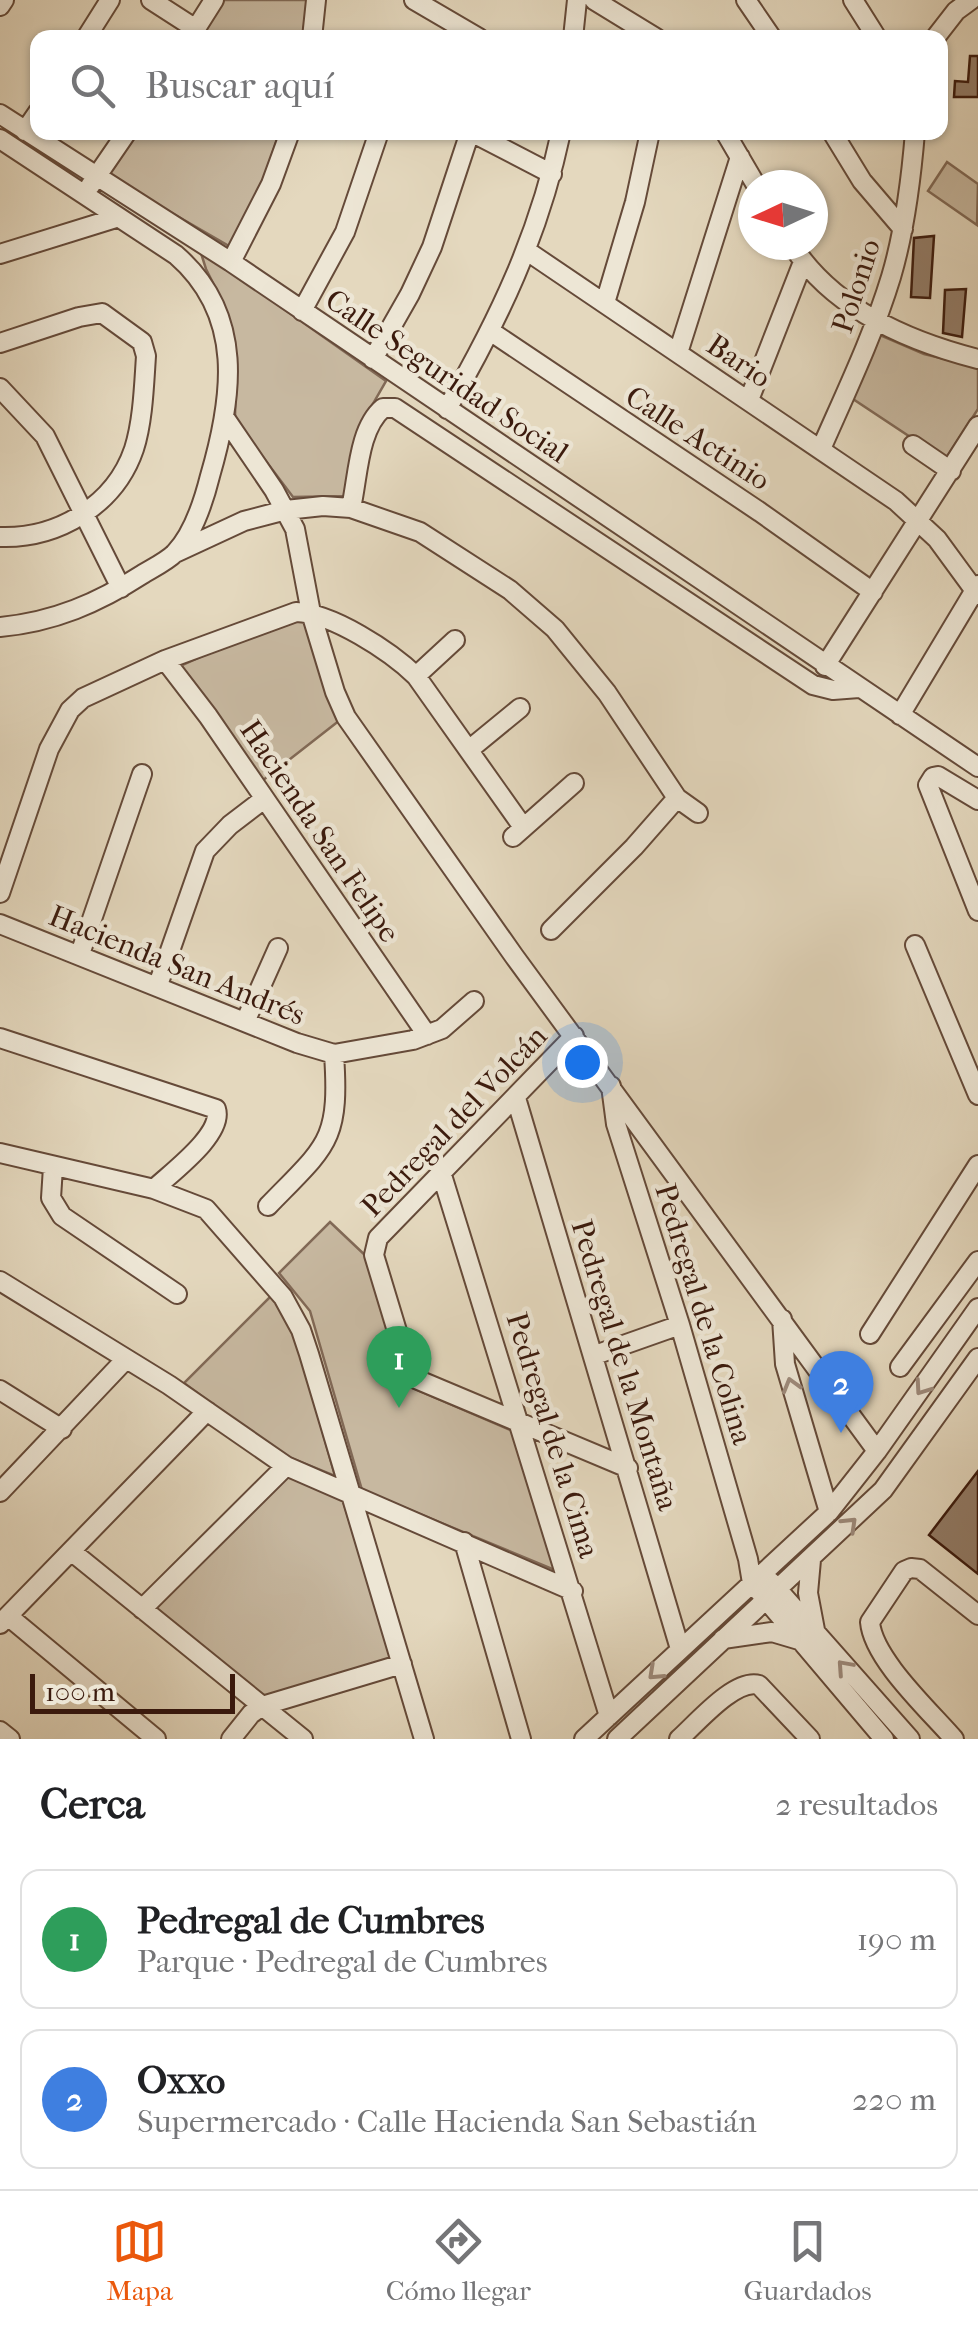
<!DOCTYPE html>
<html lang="es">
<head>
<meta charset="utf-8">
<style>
  :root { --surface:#fff; --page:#f6f6f6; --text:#202124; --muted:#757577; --line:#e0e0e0; --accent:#ea580c }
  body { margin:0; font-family:"IM FELL French Canon",serif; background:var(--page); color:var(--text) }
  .compass { position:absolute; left:738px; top:170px; width:90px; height:90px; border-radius:50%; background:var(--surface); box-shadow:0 2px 8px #0004; rotate:266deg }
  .scale { position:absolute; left:30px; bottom:25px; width:205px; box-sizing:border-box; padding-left:10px; border:5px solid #3b1a0d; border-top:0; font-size:28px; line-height:35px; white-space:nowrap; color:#3b1a0d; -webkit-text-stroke:8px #ede6d5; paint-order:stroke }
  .you { position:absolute; left:582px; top:1062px; width:35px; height:35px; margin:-25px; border:8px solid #fff; border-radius:50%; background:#1a73e8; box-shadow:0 0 0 15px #1a73e833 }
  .badge { display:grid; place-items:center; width:65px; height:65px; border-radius:50%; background:var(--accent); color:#fff; font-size:32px; font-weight:700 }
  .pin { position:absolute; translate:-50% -82px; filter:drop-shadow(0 2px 5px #0008) }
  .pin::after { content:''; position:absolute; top:52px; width:35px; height:30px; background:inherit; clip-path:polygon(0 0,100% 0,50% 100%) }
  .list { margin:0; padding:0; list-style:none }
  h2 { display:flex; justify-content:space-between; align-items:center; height:130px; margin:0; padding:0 40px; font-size:42px }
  h2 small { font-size:32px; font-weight:400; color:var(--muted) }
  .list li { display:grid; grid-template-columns:65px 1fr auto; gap:30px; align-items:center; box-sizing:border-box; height:140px; margin:0 20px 20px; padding:0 20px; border:2px solid var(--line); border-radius:20px }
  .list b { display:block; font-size:38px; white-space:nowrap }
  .list p { margin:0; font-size:32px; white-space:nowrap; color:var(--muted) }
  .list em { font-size:32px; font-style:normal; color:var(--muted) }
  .icon { flex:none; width:55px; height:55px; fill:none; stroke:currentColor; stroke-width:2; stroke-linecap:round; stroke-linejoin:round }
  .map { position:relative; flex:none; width:978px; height:1739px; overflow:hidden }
  .search { position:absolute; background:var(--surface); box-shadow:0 2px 8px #0004; left:30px; right:30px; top:30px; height:110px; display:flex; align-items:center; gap:25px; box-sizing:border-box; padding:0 35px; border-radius:20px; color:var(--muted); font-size:38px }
  .sheet { height:450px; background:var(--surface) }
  nav { display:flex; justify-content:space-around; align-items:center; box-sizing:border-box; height:140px; border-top:2px solid var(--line); background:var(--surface); font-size:28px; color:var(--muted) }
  nav a { display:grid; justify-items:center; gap:5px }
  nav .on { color:var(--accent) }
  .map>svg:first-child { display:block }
</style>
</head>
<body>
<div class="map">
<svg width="978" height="1739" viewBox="0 0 978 1739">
  <rect width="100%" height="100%" fill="#e4d8be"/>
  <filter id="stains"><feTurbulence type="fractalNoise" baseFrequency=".002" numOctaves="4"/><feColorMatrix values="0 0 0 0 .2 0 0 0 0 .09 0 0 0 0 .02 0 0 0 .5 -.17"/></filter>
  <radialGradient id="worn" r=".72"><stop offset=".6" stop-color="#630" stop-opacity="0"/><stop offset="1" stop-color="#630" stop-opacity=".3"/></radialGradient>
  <path fill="#c7b8a0" stroke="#816956" stroke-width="2.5" d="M224,0H309L302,37L200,38Z
    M137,133H279L259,195L229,246L108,176Z
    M947,162L978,184L977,225L928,191Z
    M200,250L386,381L366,416L349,496L293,497L235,420L236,358L224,305L206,269Z
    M880,335L924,354L978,367V409L945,460L850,397Z
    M300,612L313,615L340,720L262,781L180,666Z
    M330,1222L367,1257L406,1385L515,1432L557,1571L362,1490L310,1311L279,1273Z
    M273,1294L291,1321L335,1476L281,1454L184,1383Z
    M287,1475L342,1498L392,1658L263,1698L154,1610Z"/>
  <path fill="#937d69" stroke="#3b1a0d" stroke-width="2.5" d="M970,56H978V97H954L955,81L968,82Z
    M934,236L930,298L911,297L914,238Z
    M966,289L962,337L943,333L945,290Z
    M978,1471V1574L929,1535Z"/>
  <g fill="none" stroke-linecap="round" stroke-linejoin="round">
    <defs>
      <path id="minor" d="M151,0L196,29
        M414,0L479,38
        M594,0L656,38
        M746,0L772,38
        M853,0L877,38
        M0,6L4,0
        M86,38L110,0
        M190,38L214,0
        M312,38L316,0
        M573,38L577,0
        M935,38L956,11L971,0
        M0,114L231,262L978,767
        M25,131L38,112
        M471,132L552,174
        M725,132L756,185
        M832,132L862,181L903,229
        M0,139L176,255C245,315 233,397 210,476C204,500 193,534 175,553C167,561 153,568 143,574C98,603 54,622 0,627
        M90,186L127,132
        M792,245C833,309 907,341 978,359
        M527,251L896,501L937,539L978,595
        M0,254L116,218
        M231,262L271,184L290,132
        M605,303L635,202L650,132
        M302,311L345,232L379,132
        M490,331L760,512L873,592
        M0,343L79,317L102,313L142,342L146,356C144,385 143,421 134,449C115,505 58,539 0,537
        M678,353L740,157
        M373,359L410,294L432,247L470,132
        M0,388L45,436L121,588
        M749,400L803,262
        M447,409C499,319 539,235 561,132
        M225,418L274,490L295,529L311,613L335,692L346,717L514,956L877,1451
        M913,445L951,471
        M821,449C846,392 873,336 891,277C905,230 911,181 915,132
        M351,508C358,478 358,429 383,408H395L813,685L833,690L859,688
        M175,553L244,521L286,510L323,506L351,508L420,532L510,590L555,629L607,693L677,798L698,813
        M165,660L208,716L427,1035
        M825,666L978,426
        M416,676L455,640
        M900,715L978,585
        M470,749L520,708
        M978,800L938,776L933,777L928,785L978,911
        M513,837L574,783
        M0,893L49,749L70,710L83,698L165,660L296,612C332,613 390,651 416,676L523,827
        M0,924L297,1043L334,1054L413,1040L442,1029L474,1001
        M551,930L634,847L677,798
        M915,945L978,1095
        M80,954L142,774
        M158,985L205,851L230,825L264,799
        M245,1022L278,948
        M574,1036L378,1238L374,1255L407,1364L416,1379L628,1468
        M0,1038L216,1109C224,1134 172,1172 154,1189
        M611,1086L616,1124L680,1325L748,1559L752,1583L884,1739
        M516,1098L680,1649
        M0,1153L154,1189L206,1209L283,1297L301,1330L309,1354L424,1739
        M53,1167L51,1198L62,1216L177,1294
        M441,1172L609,1716
        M268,1206C327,1145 340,1142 334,1054
        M0,1281L169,1385L286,1466L573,1591
        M782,1319L785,1364L829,1512
        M870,1334L978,1165
        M595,1355L680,1325
        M900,1367L978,1261
        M0,1390L62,1429
        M0,1492L126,1359
        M464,1542L521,1739
        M71,1551L303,1739
        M811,1560L808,1593L815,1630
        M771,1582L910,1739
        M142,1609L286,1466
        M8,1616L156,1739
        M0,1624L207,1411
        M723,1639L772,1632L799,1640
        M0,1731L10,1739
        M231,1739L251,1714L262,1706L402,1664
        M584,1739L829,1512L877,1451L978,1308
        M617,1739L883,1490L978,1358
        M679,1739C697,1723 735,1678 759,1685L810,1739
        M954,1739C930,1711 873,1659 870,1622L904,1571L911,1568L920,1569L978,1615"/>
    </defs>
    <use href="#minor" stroke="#654a39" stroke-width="22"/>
    <use href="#minor" stroke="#ede6d5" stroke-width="18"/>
  </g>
  <defs><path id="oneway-chevron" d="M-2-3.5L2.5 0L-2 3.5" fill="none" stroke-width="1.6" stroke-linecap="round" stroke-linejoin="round" transform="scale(2.5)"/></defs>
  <g stroke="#9d8a7b">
    <use href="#oneway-chevron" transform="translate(791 1385) rotate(-106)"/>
    <use href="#oneway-chevron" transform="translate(922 1388) rotate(125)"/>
    <use href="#oneway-chevron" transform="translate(850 1524) rotate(-44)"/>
    <use href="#oneway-chevron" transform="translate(844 1667) rotate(-132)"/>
    <use href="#oneway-chevron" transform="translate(655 1673) rotate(137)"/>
  </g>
  <g text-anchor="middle" stroke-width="9" stroke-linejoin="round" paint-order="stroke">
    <g font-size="30" fill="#3b1a0d" stroke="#ede6d5">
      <text transform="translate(856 286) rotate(-72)" y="10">Polonio</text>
      <text transform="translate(739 361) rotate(34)" y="10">Bario</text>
      <text transform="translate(447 376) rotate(34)" y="10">Calle Seguridad Social</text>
      <text transform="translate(698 438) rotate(33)" y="10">Calle Actinio</text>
      <text transform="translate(320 831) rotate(56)" y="10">Hacienda San Felipe</text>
      <text transform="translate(177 965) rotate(22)" y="10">Hacienda San Andrés</text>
      <text transform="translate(454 1121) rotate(-46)" y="10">Pedregal del Volcán</text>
      <text transform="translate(704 1314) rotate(73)" y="10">Pedregal de la Colina</text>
      <text transform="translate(625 1365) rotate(73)" y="10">Pedregal de la Montaña</text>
      <text transform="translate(553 1435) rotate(73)" y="10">Pedregal de la Cima</text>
    </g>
  </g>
  <rect width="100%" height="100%" filter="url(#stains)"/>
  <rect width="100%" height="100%" fill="url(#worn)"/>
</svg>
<svg class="compass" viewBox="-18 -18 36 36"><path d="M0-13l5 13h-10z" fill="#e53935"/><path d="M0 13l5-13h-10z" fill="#757577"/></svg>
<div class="scale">100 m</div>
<div class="you"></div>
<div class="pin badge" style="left:399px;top:1408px;background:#2e9e5b">1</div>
<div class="pin badge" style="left:841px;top:1433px;background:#3f7fe0">2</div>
<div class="search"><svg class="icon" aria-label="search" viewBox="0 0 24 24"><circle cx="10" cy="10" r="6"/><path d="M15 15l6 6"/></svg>Buscar aquí</div>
</div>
<section class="sheet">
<h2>Cerca<small>2 resultados</small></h2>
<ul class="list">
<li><span class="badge" style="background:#2e9e5b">1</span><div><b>Pedregal de Cumbres</b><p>Parque · Pedregal de Cumbres</p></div><em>190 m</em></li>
<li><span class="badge" style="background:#3f7fe0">2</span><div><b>Oxxo</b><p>Supermercado · Calle Hacienda San Sebastián</p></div><em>220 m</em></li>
</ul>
</section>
<nav>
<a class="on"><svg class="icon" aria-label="map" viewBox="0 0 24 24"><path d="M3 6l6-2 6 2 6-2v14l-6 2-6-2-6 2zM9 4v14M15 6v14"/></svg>Mapa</a>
<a><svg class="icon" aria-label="directions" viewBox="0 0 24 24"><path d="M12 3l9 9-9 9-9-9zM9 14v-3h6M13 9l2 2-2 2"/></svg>Cómo llegar</a>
<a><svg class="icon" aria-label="saved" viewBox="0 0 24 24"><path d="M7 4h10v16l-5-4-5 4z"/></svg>Guardados</a>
</nav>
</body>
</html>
